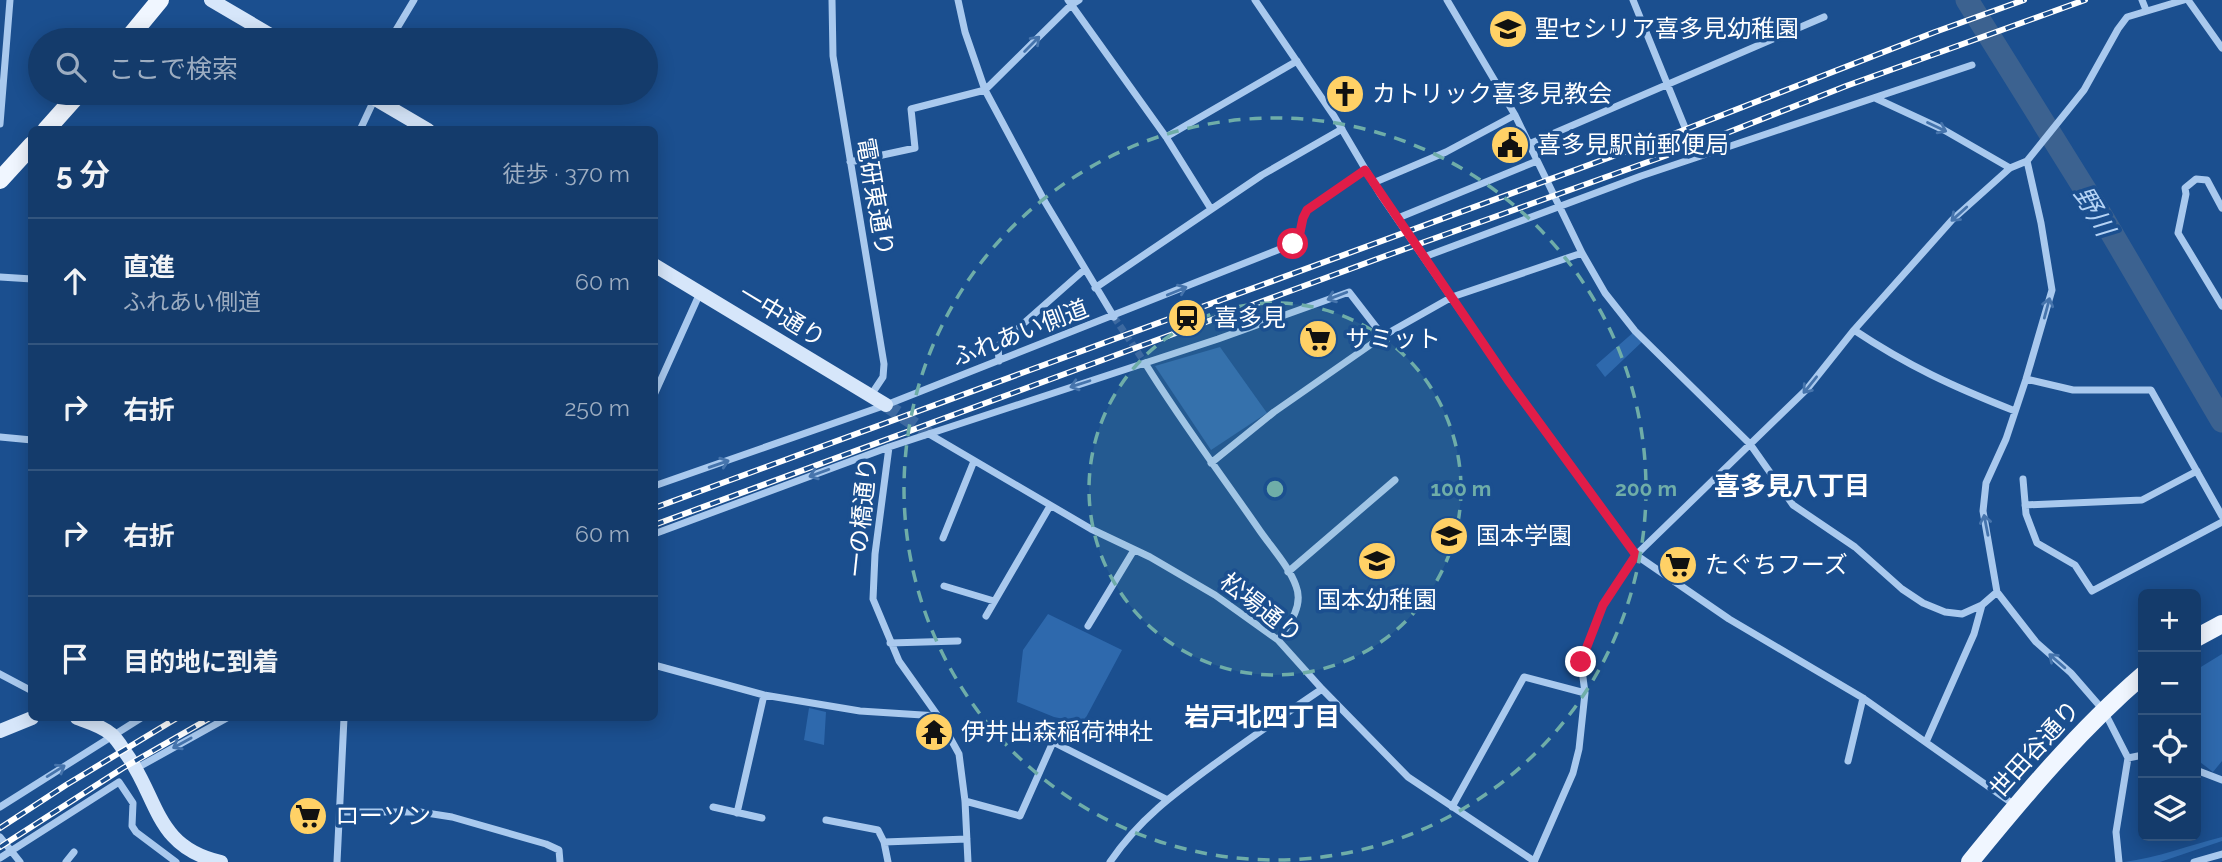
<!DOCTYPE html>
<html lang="ja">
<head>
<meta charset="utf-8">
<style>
  :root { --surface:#143b6b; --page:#1d4271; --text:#f1f3f6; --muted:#9dadc1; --line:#33557e }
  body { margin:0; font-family:Raleway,"Noto Sans JP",sans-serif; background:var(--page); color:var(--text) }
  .controls { position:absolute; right:21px; bottom:21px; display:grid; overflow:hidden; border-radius:10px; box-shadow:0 4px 18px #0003 }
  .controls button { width:63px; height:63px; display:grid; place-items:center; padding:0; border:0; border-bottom:2px solid var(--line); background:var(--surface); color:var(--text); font:35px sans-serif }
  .stop { position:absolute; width:21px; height:21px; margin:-16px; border:5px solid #e11d48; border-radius:50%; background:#fff }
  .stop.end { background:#e11d48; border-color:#fff; box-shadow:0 2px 7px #0008 }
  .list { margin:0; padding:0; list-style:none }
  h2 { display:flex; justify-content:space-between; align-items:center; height:91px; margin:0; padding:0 28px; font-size:30px }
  h2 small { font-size:23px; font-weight:400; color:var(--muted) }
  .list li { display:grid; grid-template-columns:46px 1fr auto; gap:21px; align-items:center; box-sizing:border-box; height:126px; padding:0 28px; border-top:2px solid var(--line) }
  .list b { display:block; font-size:26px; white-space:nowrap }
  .list p { margin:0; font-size:23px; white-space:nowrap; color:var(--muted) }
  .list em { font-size:23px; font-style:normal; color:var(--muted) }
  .icon { flex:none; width:38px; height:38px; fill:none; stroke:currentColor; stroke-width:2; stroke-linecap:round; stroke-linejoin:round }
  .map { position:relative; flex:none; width:2222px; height:862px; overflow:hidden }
  .search { position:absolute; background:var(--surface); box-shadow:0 4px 18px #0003; left:28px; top:28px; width:630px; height:77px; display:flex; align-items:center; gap:18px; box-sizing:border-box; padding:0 24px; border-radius:38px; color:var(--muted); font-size:26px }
  .panel { position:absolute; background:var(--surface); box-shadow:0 4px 18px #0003; left:28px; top:126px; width:630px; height:595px; border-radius:10px }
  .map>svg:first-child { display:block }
</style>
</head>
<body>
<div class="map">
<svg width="2222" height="862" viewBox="0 0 2222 862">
  <rect width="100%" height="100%" fill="#1b4f8f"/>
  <path fill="#2e69ad" d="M1635,331L1644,340L1605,377L1596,365Z
    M1220,347L1267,413L1211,450L1155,366Z
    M1048,614L1122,650L1083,723L1054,717L1017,702L1023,650Z
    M2222,654V761L2213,772L2196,759V670Z
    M809,708L826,712L824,745L804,740Z
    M2222,837V841L2160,862H2124C2157,858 2190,845 2222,837Z"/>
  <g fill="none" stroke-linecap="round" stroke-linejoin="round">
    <path stroke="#3c6290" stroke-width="23" d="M1967,0L2104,220L2222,421"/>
    <path stroke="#3d69a0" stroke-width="7" stroke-dasharray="7 3.5" stroke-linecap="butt" d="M1114,317L1145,363"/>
    <path stroke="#3d69a0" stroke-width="14" stroke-dasharray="14 7" stroke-linecap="butt" d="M886,405L929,434"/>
    <path stroke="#a9c9ee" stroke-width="7" d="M832,0L833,56L884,364L883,377L871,395
      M958,0L965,32L985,90L1045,202L1114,317
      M1068,0L1166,137L1211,209
      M1255,0L1334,116L1380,194L1508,380L1636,555L1729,619L1863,698L2016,806
      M1447,0L1515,115L1582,253L1605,293L1635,331L1750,444L1793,505L1855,547L1902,589L1923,603L1945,612L1962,614L1982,605L1997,592
      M1633,0L1697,157
      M2142,0L2146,10
      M2188,0L2222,48
      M390,40L414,0
      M1875,98L1944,130L2010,168
      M0,124L10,0
      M360,130L375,98
      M1166,137L1297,61
      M1529,144L1824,17
      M2027,161L2041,223L2052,290L2026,379L2006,439L1986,483L1983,511L1997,592L2036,642L2071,673L2104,711L2128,758L2116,832L2119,862
      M850,162L915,148L911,109L985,90L1071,5L1079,0
      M1373,183L1446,152L1515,115
      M2222,208L2207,180L2196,179L2185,188L2186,194L2178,233L2222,306
      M1398,218L1537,161
      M1424,257L1641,176L1972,65
      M0,277L32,279
      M1095,288L1262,175L1342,129
      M1854,330C1908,366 1954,387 2015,411
      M999,361L998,346L1084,270
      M1145,363C1180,420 1220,473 1258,528C1270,546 1289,566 1296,586C1304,606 1289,625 1278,640
      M2026,379L2073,390H2151L2222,516
      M654,395L700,293
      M929,434L1091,529L1150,557L1215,595L1278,640L1322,689L1408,777L1534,861
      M0,437L32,440
      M889,447L875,554L873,599L899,661L938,716L959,754L965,801L968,862
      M1211,463L1274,412L1383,336L1452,297L1582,253
      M2023,479L2026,514L2037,543L2075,565L2092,591L2222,522
      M654,486L886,405L1298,242L1303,218L1307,210L1365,170
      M2025,505L2142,500L2197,471
      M654,534L889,447L1218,339L1349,292L1383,336
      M943,538L974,461
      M1288,572L1395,480
      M944,586L994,601
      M986,616L1050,506
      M1088,626L1134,550
      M890,643L958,641
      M654,665L764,695L860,711L938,716
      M0,674L32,691
      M1926,742L1974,634L1982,605
      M2128,758L2143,755
      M1848,761L1863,698
      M137,768L227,718
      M2196,770L2222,780
      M965,801L1020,816L1053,742L1166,799
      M0,807L141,718
      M713,807L762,818
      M1452,807L1524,677L1585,693
      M340,812H420L452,817L546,844L559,850L560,862
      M737,813L764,695
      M826,820L878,830L884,842L888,862
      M0,837L20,862
      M884,842L967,839
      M0,858L119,782L133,803L132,826L136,832L176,862
      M66,862L74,852
      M337,862L344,718
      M1110,862C1139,819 1175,793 1216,763C1251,738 1286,713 1322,689
      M1534,862L1573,773L1579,749L1585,693L1581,662L1603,605L1636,555L1807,389L1854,330L1952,220L2010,168L2027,161L2084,90L2118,29L2127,17L2184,0
      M2194,862L2222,854"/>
    <path stroke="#d6e6fa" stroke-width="14" d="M211,0L279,40
      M365,93L428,130
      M654,265L886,405
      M77,718C88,722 102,726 111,734C117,739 121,746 125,752C159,798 154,847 221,862
      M0,731L32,718"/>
    <path stroke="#f0f6ff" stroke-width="18" d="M127,40L160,0
      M46,130L79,93
      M0,180L32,145
      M2196,638L2222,624
      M1970,862C2023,797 2079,730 2143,675"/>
    <defs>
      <path id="rail" d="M654,508L1676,133L1935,32L2024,0
        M654,525L1388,255L1701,143L1846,86L2085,0
        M0,828L66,785L177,718
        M0,847L123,768L210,718"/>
    </defs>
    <use href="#rail" stroke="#fff" stroke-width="6"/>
    <use href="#rail" stroke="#1b4f8f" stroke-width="3.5" stroke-dasharray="10" stroke-linecap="butt"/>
  </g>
  <defs><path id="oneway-shaft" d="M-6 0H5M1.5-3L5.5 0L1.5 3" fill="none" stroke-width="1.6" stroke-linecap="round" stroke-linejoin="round" transform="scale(1.75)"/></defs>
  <g stroke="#4674ac">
    <use href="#oneway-shaft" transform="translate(1032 44) rotate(-45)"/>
    <use href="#oneway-shaft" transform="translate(1937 127) rotate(25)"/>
    <use href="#oneway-shaft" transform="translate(1959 214) rotate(138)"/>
    <use href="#oneway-shaft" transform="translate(1177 291) rotate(-22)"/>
    <use href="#oneway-shaft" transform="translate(1337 296) rotate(159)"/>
    <use href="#oneway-shaft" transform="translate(2047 308) rotate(-75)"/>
    <use href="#oneway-shaft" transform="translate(1080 384) rotate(162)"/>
    <use href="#oneway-shaft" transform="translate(1810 385) rotate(129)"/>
    <use href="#oneway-shaft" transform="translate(719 464) rotate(-19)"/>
    <use href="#oneway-shaft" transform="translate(819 473) rotate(160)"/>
    <use href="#oneway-shaft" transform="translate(1986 525) rotate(-101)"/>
    <use href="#oneway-shaft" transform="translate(2057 661) rotate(-139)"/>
    <use href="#oneway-shaft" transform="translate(182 743) rotate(151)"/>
    <use href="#oneway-shaft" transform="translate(56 771) rotate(-32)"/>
  </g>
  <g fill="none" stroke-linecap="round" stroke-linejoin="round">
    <path stroke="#e11d48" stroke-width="9" d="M1293,244L1298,242L1303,218L1307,210L1365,170L1508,380L1636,555L1603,605L1581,662"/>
  </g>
  <circle cx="1275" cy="489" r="186" fill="#6fada8" fill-opacity=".12"/>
  <g fill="none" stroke="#6fada8" stroke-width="3.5" stroke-dasharray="12 9">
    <circle cx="1275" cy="489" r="186"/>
    <circle cx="1275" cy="489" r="371"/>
  </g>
  <defs>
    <symbol id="school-disc" viewBox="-11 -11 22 22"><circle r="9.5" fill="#ffd166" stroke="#1b4f8f"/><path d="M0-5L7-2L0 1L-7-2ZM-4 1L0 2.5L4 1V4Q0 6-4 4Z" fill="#111"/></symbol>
    <symbol id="church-disc" viewBox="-11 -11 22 22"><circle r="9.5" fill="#ffd166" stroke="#1b4f8f"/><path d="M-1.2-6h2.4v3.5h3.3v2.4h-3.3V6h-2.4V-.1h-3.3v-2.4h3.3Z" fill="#111"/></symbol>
    <symbol id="civic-disc" viewBox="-11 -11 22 22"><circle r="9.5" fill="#ffd166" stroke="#1b4f8f"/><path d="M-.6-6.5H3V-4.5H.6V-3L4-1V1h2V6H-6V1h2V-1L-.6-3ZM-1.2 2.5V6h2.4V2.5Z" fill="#111"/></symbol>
    <symbol id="station-disc" viewBox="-11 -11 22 22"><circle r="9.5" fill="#ffd166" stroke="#1b4f8f"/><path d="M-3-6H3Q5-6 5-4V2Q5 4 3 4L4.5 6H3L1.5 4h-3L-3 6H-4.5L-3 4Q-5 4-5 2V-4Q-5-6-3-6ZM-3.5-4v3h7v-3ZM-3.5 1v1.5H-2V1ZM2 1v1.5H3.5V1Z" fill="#111"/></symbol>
    <symbol id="supermarket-disc" viewBox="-11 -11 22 22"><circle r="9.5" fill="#ffd166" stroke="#1b4f8f"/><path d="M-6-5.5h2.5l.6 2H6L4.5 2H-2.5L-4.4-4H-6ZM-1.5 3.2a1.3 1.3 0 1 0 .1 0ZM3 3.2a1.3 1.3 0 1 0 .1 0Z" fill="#111"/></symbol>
    <symbol id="temple-disc" viewBox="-11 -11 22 22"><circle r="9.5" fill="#ffd166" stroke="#1b4f8f"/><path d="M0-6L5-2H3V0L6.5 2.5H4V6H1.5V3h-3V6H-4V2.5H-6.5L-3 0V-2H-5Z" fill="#111"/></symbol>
  </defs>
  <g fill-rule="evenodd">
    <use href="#school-disc" x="1486" y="7" width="44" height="44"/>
    <use href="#church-disc" x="1323" y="72" width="44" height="44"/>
    <use href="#civic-disc" x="1488" y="123" width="44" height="44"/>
    <use href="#station-disc" x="1165" y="296" width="44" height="44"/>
    <use href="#supermarket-disc" x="1296" y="317" width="44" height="44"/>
    <use href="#school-disc" x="1427" y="514" width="44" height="44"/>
    <use href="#school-disc" x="1355" y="539" width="44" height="44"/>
    <use href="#supermarket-disc" x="1656" y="543" width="44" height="44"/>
    <use href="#temple-disc" x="912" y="710" width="44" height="44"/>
    <use href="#supermarket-disc" x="286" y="794" width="44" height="44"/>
  </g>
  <g text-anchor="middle" stroke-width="7" stroke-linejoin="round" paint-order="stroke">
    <g font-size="24" fill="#fff" stroke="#1b4f8f" text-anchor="start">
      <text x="1535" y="37">聖セシリア喜多見幼稚園</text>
      <text x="1372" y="102">カトリック喜多見教会</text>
      <text x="1537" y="153">喜多見駅前郵便局</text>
      <text x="1214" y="326">喜多見</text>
      <text x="1345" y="347">サミット</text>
      <text x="1476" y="544">国本学園</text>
      <text x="1705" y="573">たぐちフーズ</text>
      <text x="1377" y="608" text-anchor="middle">国本幼稚園</text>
      <text x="961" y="740">伊井出森稲荷神社</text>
      <text x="335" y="824">ローソン</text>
    </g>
    <g font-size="24" fill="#fff" stroke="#1b4f8f">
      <text transform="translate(875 197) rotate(80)" y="8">電研東通り</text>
      <text transform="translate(782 316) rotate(31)" y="8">一中通り</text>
      <text transform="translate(1020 333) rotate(-21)" y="8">ふれあい側道</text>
      <text transform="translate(862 517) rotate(-84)" y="8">一の橋通り</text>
      <text transform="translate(1261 608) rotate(38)" y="8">松場通り</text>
      <text transform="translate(2035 749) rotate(-48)" y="8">世田谷通り</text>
    </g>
    <g font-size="26" font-style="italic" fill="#b5d3f5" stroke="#1b4f8f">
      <text transform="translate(2094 211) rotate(59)" y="9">野川</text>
    </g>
    <g font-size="26" font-weight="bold" fill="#fff" stroke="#1b4f8f">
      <text x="1792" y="495">喜多見八丁目</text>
      <text x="1262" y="726">岩戸北四丁目</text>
    </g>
  </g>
  <circle cx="1275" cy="489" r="10" fill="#6fada8" stroke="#1b4f8f" stroke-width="3.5"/>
  <g font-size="21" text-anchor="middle" font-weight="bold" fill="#6fada8" stroke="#1b4f8f" stroke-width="7" stroke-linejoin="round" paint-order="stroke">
    <text x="1461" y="496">100 m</text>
    <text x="1646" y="496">200 m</text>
  </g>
</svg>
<div class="controls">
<button>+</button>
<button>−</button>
<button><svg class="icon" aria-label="locate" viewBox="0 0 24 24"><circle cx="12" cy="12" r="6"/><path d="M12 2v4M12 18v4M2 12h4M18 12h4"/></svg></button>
<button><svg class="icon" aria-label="layers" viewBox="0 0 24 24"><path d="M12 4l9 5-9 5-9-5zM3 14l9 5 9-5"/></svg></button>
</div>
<div class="stop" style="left:1293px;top:244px"></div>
<div class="stop end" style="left:1581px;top:662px"></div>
<div class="search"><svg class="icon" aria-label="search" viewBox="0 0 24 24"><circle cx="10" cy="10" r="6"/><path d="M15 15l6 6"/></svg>ここで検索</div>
<section class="panel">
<h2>5 分<small>徒歩 · 370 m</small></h2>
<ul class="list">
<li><svg class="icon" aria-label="ahead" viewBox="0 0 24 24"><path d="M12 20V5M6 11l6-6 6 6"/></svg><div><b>直進</b><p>ふれあい側道</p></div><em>60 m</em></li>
<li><svg class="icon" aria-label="right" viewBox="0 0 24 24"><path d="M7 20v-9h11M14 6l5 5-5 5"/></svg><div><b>右折</b></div><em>250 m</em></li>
<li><svg class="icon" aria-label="right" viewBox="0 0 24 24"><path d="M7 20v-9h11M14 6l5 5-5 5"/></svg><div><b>右折</b></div><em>60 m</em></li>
<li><svg class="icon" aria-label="arrive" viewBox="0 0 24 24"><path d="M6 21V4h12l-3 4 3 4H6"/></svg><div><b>目的地に到着</b></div></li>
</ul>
</section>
</div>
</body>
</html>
